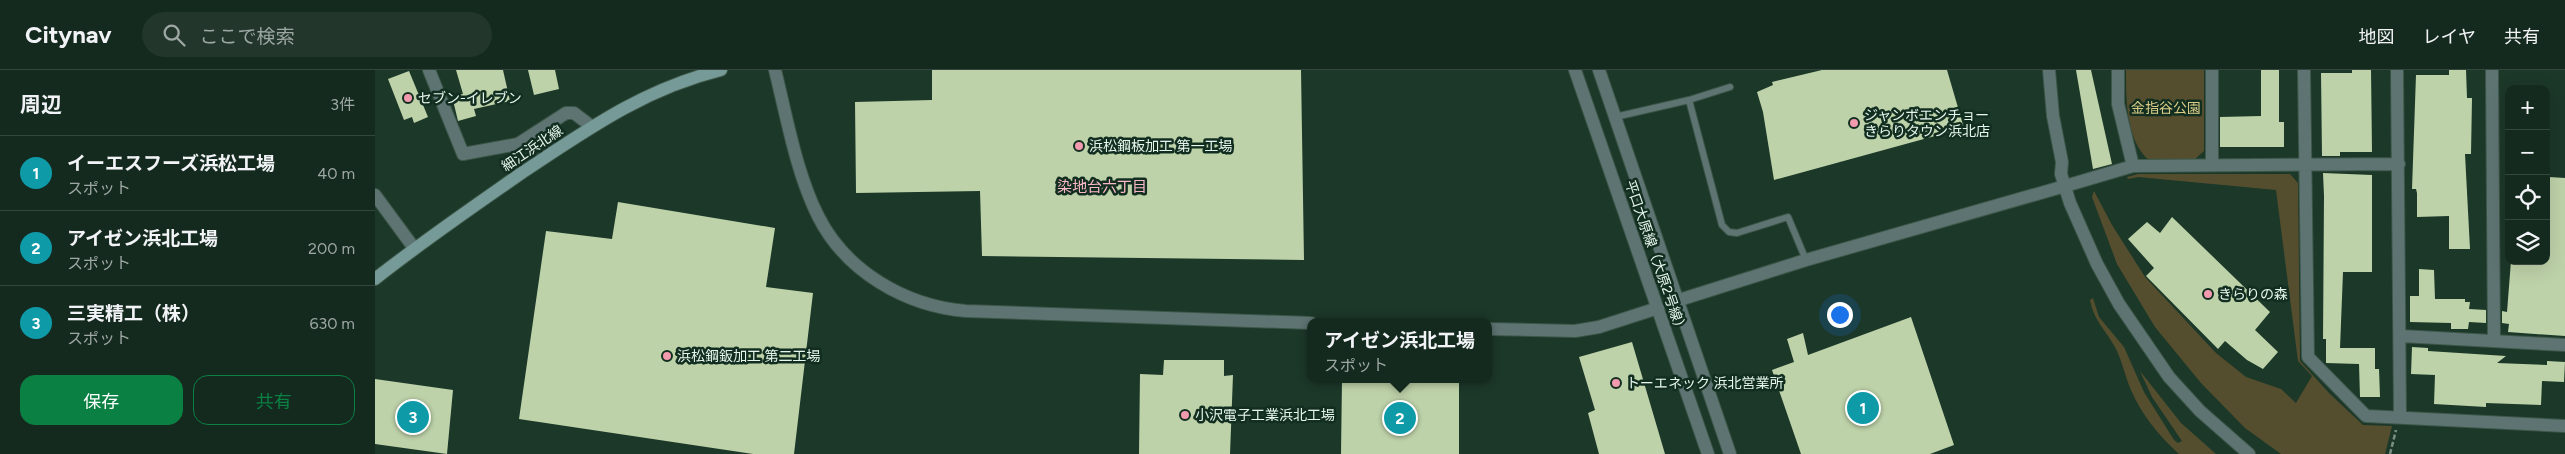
<!DOCTYPE html>
<html lang="ja">
<head>
<meta charset="utf-8">
<style>
  :root { --surface:#152a1f; --page:#22362c; --text:#f1f3f6; --muted:#9da7a4; --line:#34463d; --accent:#0b8043 }
  body { margin:0; font-family:Figtree,"Noto Sans JP",sans-serif; background:var(--page); color:var(--text) }
  .controls { position:absolute; right:15px; top:15px; display:grid; overflow:hidden; border-radius:10px; box-shadow:0 5px 20px #0002 }
  .controls button { width:45px; height:45px; display:grid; place-items:center; padding:0; border:0; border-bottom:1px solid var(--line); background:var(--surface); color:var(--text); font:25px sans-serif }
  .you { position:absolute; left:1464px; top:244px; width:18px; height:18px; margin:-12px; border:4px solid #fff; border-radius:50%; background:#1a73e8; box-shadow:0 0 0 8px #1a73e833 }
  .badge { display:grid; place-items:center; width:32px; height:32px; border-radius:50%; background:var(--accent); color:#fff; font-size:16px; font-weight:700 }
  .pin { position:absolute; translate:-50% -50%; border:2px solid #fff; box-shadow:0 1px 5px #0006 }
  .popup { position:absolute; left:932px; top:248px; width:185px; height:65px; box-sizing:border-box; display:grid; place-content:center; border-radius:10px; background:var(--surface); filter:drop-shadow(0 1px 4px #0005); font-size:16px; white-space:nowrap; color:var(--muted) }
  .popup b { font-size:19px; color:var(--text) }
  .popup::after { content:''; position:absolute; left:50%; top:100%; margin-left:-10px; border:10px solid transparent; border-top-color:var(--surface) }
  .list { margin:0; padding:0; list-style:none }
  h2 { display:flex; justify-content:space-between; align-items:center; height:65px; margin:0; padding:0 20px; font-size:21px }
  h2 small { font-size:16px; font-weight:400; color:var(--muted) }
  .list li { display:grid; grid-template-columns:32px 1fr auto; gap:15px; align-items:center; box-sizing:border-box; height:75px; padding:0 20px; border-top:1px solid var(--line) }
  .list b { display:block; font-size:19px; white-space:nowrap }
  .list p { margin:0; font-size:16px; white-space:nowrap; color:var(--muted) }
  .list em { font-size:16px; font-style:normal; color:var(--muted) }
  .actions { display:flex; gap:10px; padding:15px 20px }
  .actions a { flex:1; padding:11px 0; border:1px solid var(--accent); border-radius:15px; text-align:center; font-size:18px; color:var(--accent) }
  .actions .main { background:var(--accent); color:#fff }
  .icon { flex:none; width:28px; height:28px; fill:none; stroke:currentColor; stroke-width:2; stroke-linecap:round; stroke-linejoin:round }
  .map { position:relative; flex:none; width:2190px; height:384px; overflow:hidden }
  header { display:flex; align-items:center; gap:30px; box-sizing:border-box; height:70px; padding:0 25px; background:var(--surface); border-bottom:1px solid var(--line) }
  header strong { font-size:24px }
  nav { display:flex; gap:28px; margin-inline-start:auto; font-size:18px }
  .search { width:350px; height:45px; background:var(--page); display:flex; align-items:center; gap:12px; box-sizing:border-box; padding:0 18px; border-radius:28px; color:var(--muted); font-size:19px }
  main { display:flex }
  aside { flex:1; background:var(--surface) }
  .map>svg:first-child { display:block }
</style>
</head>
<body>
<header>
<strong>Citynav</strong>
<div class="search"><svg class="icon" aria-label="search" viewBox="0 0 24 24"><circle cx="10" cy="10" r="6"/><path d="M15 15l6 6"/></svg>ここで検索</div>
<nav><a>地図</a><a>レイヤ</a><a>共有</a></nav>
</header>
<main>
<aside>
<h2>周辺<small>3件</small></h2>
<ul class="list">
<li><span class="badge" style="background:#0f9aa8">1</span><div><b>イーエスフーズ浜松工場</b><p>スポット</p></div><em>40 m</em></li>
<li><span class="badge" style="background:#0f9aa8">2</span><div><b>アイゼン浜北工場</b><p>スポット</p></div><em>200 m</em></li>
<li><span class="badge" style="background:#0f9aa8">3</span><div><b>三実精工（株）</b><p>スポット</p></div><em>630 m</em></li>
</ul>
<div class="actions"><a class="main">保存</a><a>共有</a></div>
</aside>
<div class="map">
<svg width="2190" height="384" viewBox="0 0 2190 384">
  <rect width="100%" height="100%" fill="#1c3829"/>
  <path fill="#554e2e" d="M1751,0H1829V81L1819,90H1774C1751,71 1751,29 1751,0Z
    M1763,104H1915L1923,113L1925,291L1954,323L1988,355L2017,356L2010,384H1906L1870,358L1826,313L1780,257L1742,194L1717,127L1719,121L1737,155L1770,207L1841,283L1871,307L1906,319L1921,333L1937,306L1923,291L1901,120L1763,107L1753,109L1752,107Z
    M1718,228L1724,247L1749,277L1769,322L1799,370L1803,373L1807,371L1777,327L1765,301L1806,353L1841,384H1804C1783,365 1767,345 1756,320C1750,306 1747,290 1740,277C1731,261 1718,249 1715,230Z"/>
  <path fill="#bed2a9" d="M81,0H128L135,31L99,39L101,46L83,51L77,26L88,24Z
    M153,0H180L184,19L159,25Z
    M557,0H926L929,190L607,186L605,121L481,123L480,32L557,30Z
    M1447,0H1572L1589,58L1399,110L1388,42L1382,22L1398,15L1397,12Z
    M1701,0H1716L1737,94L1718,99Z
    M1886,0H1904V52H1909V77H1845V47L1886,46Z
    M1977,0H1996L1997,82H1965V86H1947L1946,3H1977Z
    M2074,0H2091L2092,28H2097L2096,84H2090L2095,179H2074V146L2042,147V123L2041,119H2037L2041,5H2074Z
    M34,1L53,47L39,53L37,47L29,50L13,9Z
    M1948,103L1997,105V202H1968L1965,278H2000V299H2004L2005,327H1985L1984,294L1951,293V269H1948L1949,126Z
    M2174,107L2190,108V266L2133,262L2134,254L2127,253V241L2132,242L2136,191H2171Z
    M243,132L400,158L391,217L438,223L419,384H378L144,349L171,161L237,169Z
    M1797,147L1895,242L1880,260L1903,282L1888,299L1872,290L1850,271L1843,279L1771,206L1779,198L1753,169L1772,152L1785,163Z
    M2044,199L2059,200L2060,229H2090V232H2095L2094,239L2111,240V253L2094,252L2093,259H2076V253L2035,252V226H2044Z
    M1536,247L1579,375L1555,384H1426L1397,300L1419,292L1412,269L1428,263L1433,285Z
    M1257,272L1290,384H1224L1213,343L1220,340L1204,287Z
    M2037,277L2053,278V281L2131,286L2122,293L2172,295V291L2190,292L2189,312L2167,311L2166,335L2111,333V337L2059,334L2060,305L2036,304Z
    M789,290H849V306L858,305L855,384H764L765,304L788,305Z
    M0,309L78,320L72,384L0,374Z
    M967,309H1038L1039,313L1084,310V384H966Z"/>
  <g fill="none" stroke-linecap="round" stroke-linejoin="round">
    <defs>
      <path id="service" d="M1314,30L1347,155L1354,162L1362,163L1413,147L1431,190
        M1240,47L1314,30L1355,17"/>
      <path id="minor" d="M54,0L88,84L143,74L191,43H199L216,56
        M1743,0V34L1758,96L2024,94
        M1837,0V95
        M1929,0L1933,287L1991,346L2190,356
        M2022,0L2025,347
        M2117,0L2119,271
        M1697,114L1758,96
        M2026,266L2190,275"/>
      <path id="tertiary" d="M400,0C412,48 421,102 443,146C471,202 531,236 591,241L936,253
        M1200,0L1333,384
        M1224,0L1355,384
        M1674,0L1678,46L1687,92L1686,104L1695,133L1722,194L1744,234L1794,307L1825,341L1874,384
        M0,125L39,178
        M1301,231L1431,190L1690,116
        M1114,259L1200,261L1224,257L1283,238"/>
      <path id="secondary" d="M0,209C48,171 98,137 148,102C213,59 269,19 346,0"/>
    </defs>
    <use href="#service" stroke="#3c5648" stroke-width="8"/>
    <use href="#minor" stroke="#3c5648" stroke-width="14"/>
    <use href="#tertiary" stroke="#3c5648" stroke-width="14"/>
    <use href="#secondary" stroke="#3c5648" stroke-width="14"/>
    <path stroke="#7a9084" stroke-width="2.5" stroke-dasharray="5 2.5" stroke-linecap="butt" d="M2015,384L2021,360"/>
    <use href="#service" stroke="#5e7473" stroke-width="6"/>
    <use href="#minor" stroke="#5e7473" stroke-width="12"/>
    <use href="#tertiary" stroke="#5e7473" stroke-width="12"/>
    <use href="#secondary" stroke="#759a97" stroke-width="12"/>
  </g>
  <g fill="#f29aae" stroke="#122e20" stroke-width="2">
    <circle cx="33" cy="28" r="5"/>
    <circle cx="1479" cy="53" r="5"/>
    <circle cx="704" cy="76" r="5"/>
    <circle cx="1833" cy="224" r="5"/>
    <circle cx="292" cy="286" r="5"/>
    <circle cx="1241" cy="313" r="5"/>
    <circle cx="810" cy="345" r="5"/>
  </g>
  <g text-anchor="middle" stroke-width="5" stroke-linejoin="round" paint-order="stroke">
    <g font-size="14" fill="#e6f6ec" stroke="#122e20" text-anchor="start">
      <text x="43" y="33">セブン-イレブン</text>
      <text x="1489" y="50">ジャンボエンチョー<tspan x="1489" dy="16">きらりタウン浜北店</tspan></text>
      <text x="714" y="81">浜松鋼板加工 第一工場</text>
      <text x="1843" y="229">きらりの森</text>
      <text x="302" y="291">浜松鋼鈑加工 第二工場</text>
      <text x="1251" y="318">トーエネック 浜北営業所</text>
      <text x="820" y="350">小沢電子工業浜北工場</text>
    </g>
    <g font-size="14" fill="#d9cb86" stroke="#122e20">
      <text x="1791" y="43">金指谷公園</text>
    </g>
    <g font-size="14" fill="#e6f6ec" stroke="#122e20">
      <text transform="translate(157 78) rotate(-34)" y="5">細江浜北線</text>
      <text transform="translate(1281 187) rotate(71)" y="5">平口大原線（大原2号線）</text>
    </g>
    <g font-size="15" fill="#fcb9c6" stroke="#122e20">
      <text x="727" y="122">染地台六丁目</text>
    </g>
  </g>
</svg>
<div class="controls">
<button>+</button>
<button>−</button>
<button><svg class="icon" aria-label="locate" viewBox="0 0 24 24"><circle cx="12" cy="12" r="6"/><path d="M12 2v4M12 18v4M2 12h4M18 12h4"/></svg></button>
<button><svg class="icon" aria-label="layers" viewBox="0 0 24 24"><path d="M12 4l9 5-9 5-9-5zM3 14l9 5 9-5"/></svg></button>
</div>
<div class="you"></div>
<div class="pin badge" style="left:1488px;top:338px;background:#0f9aa8">1</div>
<div class="pin badge" style="left:1025px;top:348px;background:#0f9aa8">2</div>
<div class="popup"><b>アイゼン浜北工場</b>スポット</div>
<div class="pin badge" style="left:38px;top:347px;background:#0f9aa8">3</div>
</div>
</main>
</body>
</html>
